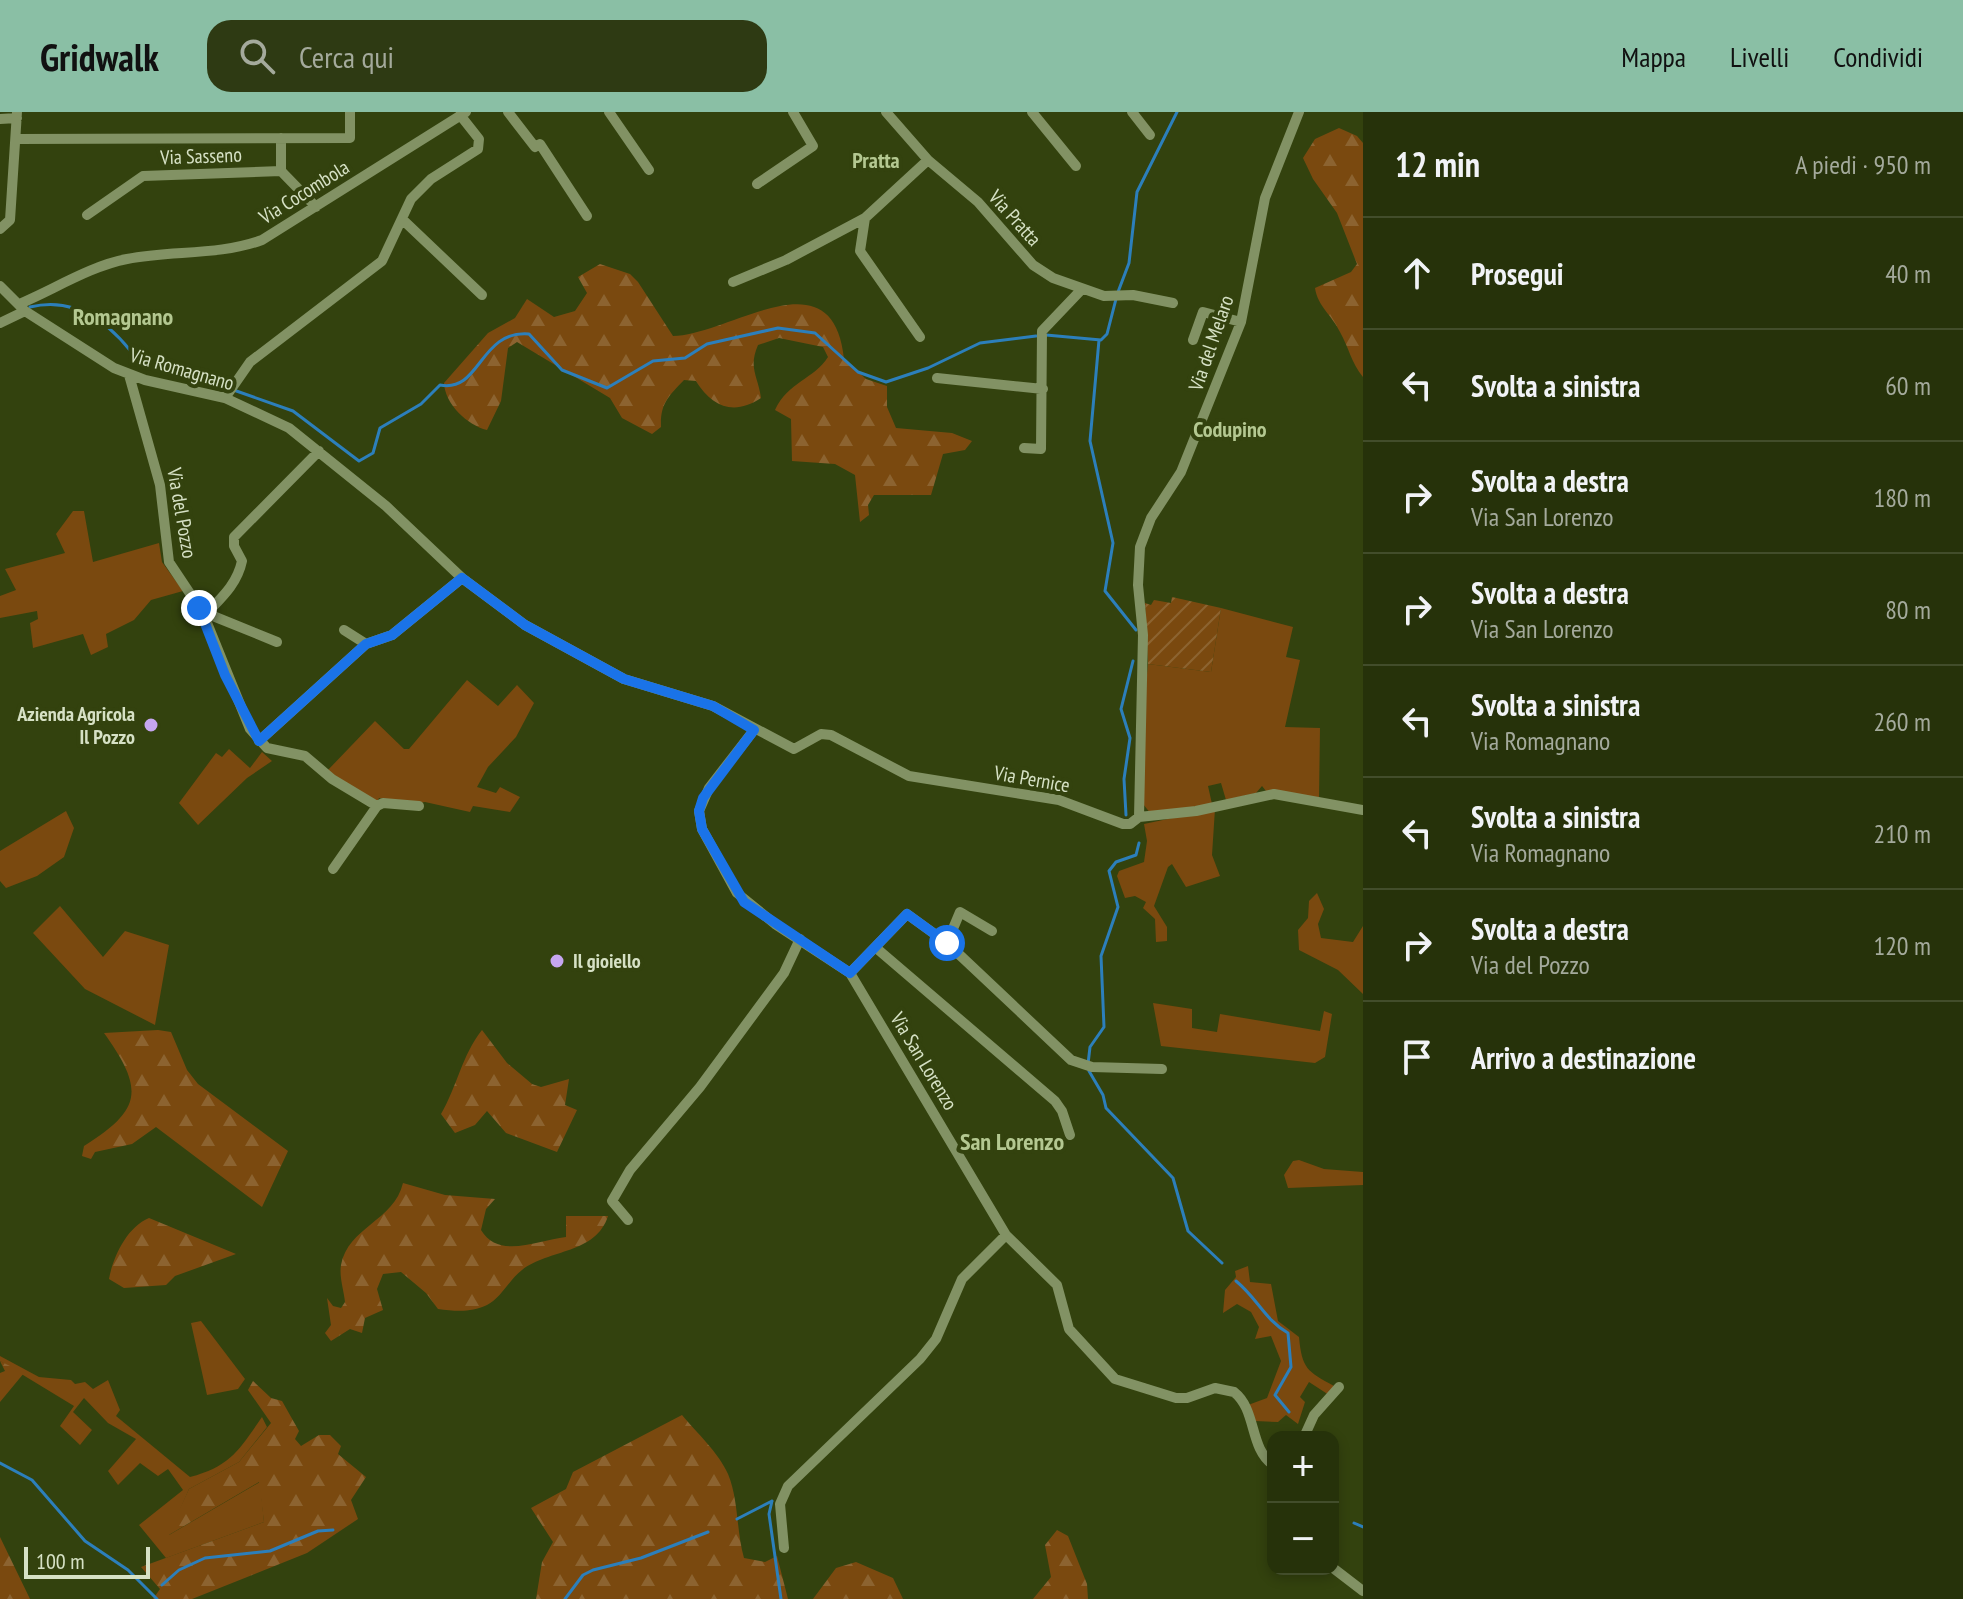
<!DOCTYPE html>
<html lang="it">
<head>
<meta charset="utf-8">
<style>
  :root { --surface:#26320a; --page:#2e3a13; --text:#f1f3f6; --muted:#a4aa9c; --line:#424d2b; --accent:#8abfa5 }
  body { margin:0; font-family:"PT Sans Narrow",sans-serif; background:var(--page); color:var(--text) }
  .controls { position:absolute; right:24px; bottom:24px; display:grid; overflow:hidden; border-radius:16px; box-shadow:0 4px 12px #0003 }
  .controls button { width:72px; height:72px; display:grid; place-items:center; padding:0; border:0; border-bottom:2px solid var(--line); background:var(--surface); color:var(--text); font:40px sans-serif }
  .scale { position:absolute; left:24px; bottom:20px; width:126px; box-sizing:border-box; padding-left:8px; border:4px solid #d6e1c5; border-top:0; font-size:22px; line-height:28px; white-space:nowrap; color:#d6e1c5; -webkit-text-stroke:6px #33420e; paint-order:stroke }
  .stop { position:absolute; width:24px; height:24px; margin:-18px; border:6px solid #1a73e8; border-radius:50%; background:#fff }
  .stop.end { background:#1a73e8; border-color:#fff; box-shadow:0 2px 8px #0008 }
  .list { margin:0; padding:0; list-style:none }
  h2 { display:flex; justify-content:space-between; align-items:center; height:104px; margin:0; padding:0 32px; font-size:34px }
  h2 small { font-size:26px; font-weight:400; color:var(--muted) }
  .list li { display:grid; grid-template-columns:52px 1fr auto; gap:24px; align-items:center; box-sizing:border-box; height:112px; padding:0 32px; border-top:2px solid var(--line) }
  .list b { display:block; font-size:30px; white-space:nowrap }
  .list p { margin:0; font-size:26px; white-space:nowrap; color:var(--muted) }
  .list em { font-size:26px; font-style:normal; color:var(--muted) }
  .icon { flex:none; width:44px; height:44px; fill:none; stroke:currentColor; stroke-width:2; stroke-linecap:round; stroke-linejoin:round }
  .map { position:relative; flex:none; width:1363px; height:1487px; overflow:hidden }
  header { display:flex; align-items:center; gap:48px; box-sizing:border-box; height:112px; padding:0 40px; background:var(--accent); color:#111 }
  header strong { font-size:38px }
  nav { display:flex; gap:44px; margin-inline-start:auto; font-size:28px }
  .search { width:560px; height:72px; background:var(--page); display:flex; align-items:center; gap:20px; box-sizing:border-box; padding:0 28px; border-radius:24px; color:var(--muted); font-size:30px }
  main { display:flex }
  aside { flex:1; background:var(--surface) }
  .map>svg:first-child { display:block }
</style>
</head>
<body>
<header>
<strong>Gridwalk</strong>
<div class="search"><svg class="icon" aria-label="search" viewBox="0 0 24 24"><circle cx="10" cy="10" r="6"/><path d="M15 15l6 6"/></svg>Cerca qui</div>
<nav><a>Mappa</a><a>Livelli</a><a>Condividi</a></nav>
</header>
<main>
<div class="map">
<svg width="1363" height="1487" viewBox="0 0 1363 1487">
  <defs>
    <pattern id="forest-firs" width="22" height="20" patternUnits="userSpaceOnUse" patternTransform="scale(2)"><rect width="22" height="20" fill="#7a490f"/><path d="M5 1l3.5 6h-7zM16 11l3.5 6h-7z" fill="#8c6330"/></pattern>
    <pattern id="garden-furrows" width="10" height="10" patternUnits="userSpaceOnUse" patternTransform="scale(2)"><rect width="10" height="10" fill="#7a490f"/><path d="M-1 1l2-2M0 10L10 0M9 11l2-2" fill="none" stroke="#8c6330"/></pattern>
  </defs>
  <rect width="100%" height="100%" fill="#33420e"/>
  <path fill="#7a490f" d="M73,399H84L93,450L159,431L162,450L183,479L151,488L134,508L106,522L108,535L91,543L83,522L33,536L30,511L38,507L37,499L0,506V484L16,478L5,457L65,441L56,422Z
    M1221,496L1293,515L1286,545L1300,548L1285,615L1320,616L1319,688L1266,679L1262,674L1256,681L1226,688L1221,671L1208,674L1212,692L1151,702L1143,692V604L1148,552L1211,560Z
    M467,568L498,594L517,573L534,591L516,625L488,655L477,675L496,681L500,675L520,685L510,700L473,694L470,700L425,690L412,692L379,686L377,690L327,659L375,609L404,637H409Z
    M229,637L250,656L262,640L272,649L247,666L198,713L179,691L216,641L222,645Z
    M1215,697L1212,743L1220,764L1186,775L1172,752L1168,755L1154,794L1167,815V829L1156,830L1155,807L1143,796L1146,790L1135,784L1125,786L1117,764L1119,759L1144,750L1147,729L1144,712Z
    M66,699L74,716L64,745L37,764L6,776L0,769V739Z
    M1317,781L1324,797L1318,812L1321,826L1353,830L1363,814V882L1338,858L1299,838L1298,818L1308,806L1309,789Z
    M60,794L103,845L125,819L169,833L155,913L85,877L33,821Z
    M1153,891L1192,897V916L1217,920L1220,902L1320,919L1324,899L1332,902L1325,945L1315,951L1161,934Z
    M1299,1048L1324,1057L1363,1060V1073L1288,1076L1284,1063L1293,1049Z
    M1248,1154L1250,1170L1271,1172L1278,1209L1299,1225C1302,1257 1307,1259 1334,1274L1329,1283L1309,1270L1300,1285L1305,1290L1298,1312L1286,1303L1278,1310L1255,1309L1248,1293L1267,1286L1281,1249L1271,1224L1255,1227L1259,1215L1251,1200L1237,1192L1223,1201L1225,1178L1236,1165L1235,1159Z
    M201,1209L245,1267L238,1277L207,1283L191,1211Z
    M0,1244L39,1265L71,1268L75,1272L85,1270L93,1277L108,1268L120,1298L116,1304L190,1365C231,1354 239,1338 262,1305L267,1315L239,1350L189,1377L169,1423L260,1370L264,1410L166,1446L139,1413L183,1378L168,1357L158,1364L140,1351L118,1373L108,1359L136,1327L108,1311L84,1286L73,1300L92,1318L80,1333L60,1314L74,1294L0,1249Z"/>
  <path fill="url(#forest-firs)" d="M1339,16L1357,24L1363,31V265C1351,250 1349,236 1340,220C1332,203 1318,195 1315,176L1351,160L1357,152L1337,101L1313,67L1303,46L1315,27Z
    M600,152L630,162L638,170L673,224C730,223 833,140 844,247L866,267L887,274V295L896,316L952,321L972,329L965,338L943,342L931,383H874L868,393L869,403L860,410L855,363L835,352L792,349L791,307L775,298C788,270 814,267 828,245L823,235L779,226L758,233C748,256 758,264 761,286C734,304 712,295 696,269L684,268C669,284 660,291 661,315L652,322L622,306L610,286L517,230L508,236L501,289L487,318C467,313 445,292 444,271L488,221L515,206L527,187L554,205L575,199L587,181L578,165Z
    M158,918L171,920L187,958L198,972L288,1039L262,1095L156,1015L132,1032L95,1040L91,1047L82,1044L84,1034C143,997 144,977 104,921Z
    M482,918L507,951L532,972L541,975L569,967L565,993L577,998L557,1040L506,1021L487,999L475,1013L455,1021L441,1002C457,975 462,943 482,918Z
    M403,1071L445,1083L495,1087L486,1097L481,1118C499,1148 538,1128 566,1125V1104H608C596,1142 549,1137 522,1158C509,1168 501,1186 487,1193C470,1201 455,1199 438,1197L426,1181L401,1160L383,1162L377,1177L383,1198L365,1206L362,1221L350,1217L331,1229L325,1221L331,1213L327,1186L333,1194L341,1196L345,1190C344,1179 339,1165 341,1153C348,1115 394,1109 403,1071Z
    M149,1106L236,1142L175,1164L166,1173L124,1176L109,1167C113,1145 127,1115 149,1106Z
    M0,1249L24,1261L0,1290V1261L5,1259Z
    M253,1269L271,1286L282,1289L299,1319L295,1327L301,1334L319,1323H330L341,1334L338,1342L366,1365L351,1388L358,1407L307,1441L192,1487H153L160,1477L141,1455L264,1410L259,1370L167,1424L189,1377L239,1350L271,1311L248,1278Z
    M682,1303C696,1320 719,1341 728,1362C739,1389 736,1418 744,1446L765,1450L777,1444L788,1487H536L542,1450L553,1430L531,1396L566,1377L573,1360Z
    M1057,1418L1068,1424L1087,1472L1088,1487H1033L1051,1465L1045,1433Z
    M0,1425L30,1487H0Z
    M856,1450L893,1466L903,1487H813L836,1456Z"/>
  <path fill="url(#garden-furrows)" d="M1172,485L1221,496L1211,560L1148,552L1145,491L1151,493L1154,488L1171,491Z"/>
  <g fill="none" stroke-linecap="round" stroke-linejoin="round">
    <path stroke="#2c7fbb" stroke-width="3" d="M1118,180L1129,151L1137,80L1177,0
      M30,195C79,183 115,215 141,253L225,275L293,299L359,349L373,341L380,316L421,292L440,273C481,281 479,218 529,222L562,258L607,276L653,249L685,246L707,232L778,216L815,221L858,260L886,270L928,256L980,231L1036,224
      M1046,223L1101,228L1107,222L1116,187
      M1099,228L1090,329L1113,431L1105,479L1136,518
      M1126,703L1124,667L1130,626L1121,597L1133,549
      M1088,952L1090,935L1104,915L1101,844L1118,795L1109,759L1116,750L1136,743L1139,731
      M1089,959L1103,983L1106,996L1173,1066L1188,1119L1222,1151
      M1236,1169C1257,1186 1265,1208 1288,1221L1291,1255L1275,1283L1289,1300
      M0,1351L32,1368L85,1429L128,1458L157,1487
      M772,1389L769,1402L781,1487
      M737,1407L772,1389
      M1354,1411L1363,1415
      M162,1473L179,1458L205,1446L270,1439L318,1419L333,1418
      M565,1487L583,1463L593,1458L641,1446L708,1420"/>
    <path stroke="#829264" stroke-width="10" d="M508,0L535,35L540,32L587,104
      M609,0L649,58
      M886,0L928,48L978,90L1033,153L1053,166L1104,184L1133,183L1173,191
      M1032,0L1076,54
      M1132,0L1150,23
      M0,7L17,6
      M281,26V59L316,95
      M18,27L350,26V0
      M757,72L813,34L793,0
      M87,103L143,64L281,59
      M403,108L482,183
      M0,117L10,108L17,0
      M733,170L786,148L865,106
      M0,174L25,199L114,256L145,268L225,286L289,316L386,394L462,466L525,513L624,567L713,594L794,637L821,622L831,623L909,664L1059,688L1123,712H1130L1139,705
      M19,192C53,178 90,154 127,147C172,138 218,144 262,128L466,0
      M0,211L25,199
      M920,225L860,139L865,106L928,48
      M1193,228L1203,200L1241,210
      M129,263L160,373L169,450L203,501L250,617L267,636L305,644L332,667L377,694L383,691L419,694
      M937,266L1043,277
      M225,286L250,250L382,149L411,87L431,67L478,37L479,27L460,3
      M1024,336L1041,337L1042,219L1082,177
      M204,504C220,487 237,473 242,449L234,434V425L319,339
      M204,504H213L277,530
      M344,518L366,532
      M754,618L709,676L699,699L702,717L737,781L775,812L850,861L1006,1123L1057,1173L1069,1217L1115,1267L1176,1286H1187L1215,1276L1234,1280C1257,1298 1249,1336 1273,1353
      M259,629L366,532L392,523L462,466
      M1139,705L1143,523L1138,473L1140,435L1151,406L1181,360L1241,210L1265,86L1299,0
      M1139,705L1196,699L1274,682L1363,698
      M333,757L377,694
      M992,819L960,800L947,831L1071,948L1092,955L1162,957
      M875,835L1055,989L1062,999L1070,1023
      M850,861L907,802L947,831
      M628,1108L612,1089L630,1058L700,975L784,861L800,827
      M1304,1325L1314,1303L1339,1275
      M784,1436L780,1392L788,1374L920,1247L936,1227L962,1167L1006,1123
      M1333,1456L1363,1479"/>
  </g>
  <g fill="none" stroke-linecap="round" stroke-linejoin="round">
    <path stroke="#1a73e8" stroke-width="10" d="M199,496L225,563L259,629L366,532L392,523L462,466L525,513L624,567L713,594L754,618L703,686L699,699L702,717L744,790L850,861L907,802L947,831"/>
  </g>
  <g fill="#c6a6f0" stroke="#33420e" stroke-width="3">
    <circle cx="151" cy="613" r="8"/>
    <circle cx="557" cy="849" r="8"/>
  </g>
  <g text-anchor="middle" stroke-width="8" stroke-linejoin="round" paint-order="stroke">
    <g font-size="20" fill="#d6e1c5" stroke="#33420e">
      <text transform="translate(201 44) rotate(-2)" y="7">Via Sasseno</text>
      <text transform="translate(304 80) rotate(-32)" y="7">Via Cocombola</text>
      <text transform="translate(1015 106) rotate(48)" y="7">Via Pratta</text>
      <text transform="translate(1211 231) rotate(-71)" y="7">Via del Melaro</text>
      <text transform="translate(182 257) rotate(16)" y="7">Via Romagnano</text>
      <text transform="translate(182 401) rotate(80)" y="7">Via del Pozzo</text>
      <text transform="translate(1032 667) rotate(10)" y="7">Via Pernice</text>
      <text transform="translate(924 949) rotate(59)" y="7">Via San Lorenzo</text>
    </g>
    <g font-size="20" font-weight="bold" fill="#d6e1c5" stroke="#33420e" text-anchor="end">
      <text x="135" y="609">Azienda Agricola<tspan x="135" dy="23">Il Pozzo</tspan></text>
      <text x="573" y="856" text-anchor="start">Il gioiello</text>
    </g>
    <g font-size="22" font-weight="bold" fill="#b4c891" stroke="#33420e">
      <text x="876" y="56">Pratta</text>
      <text x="1230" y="325">Codupino</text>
    </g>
    <g font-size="24" font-weight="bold" fill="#b4c891" stroke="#33420e">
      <text x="123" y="213">Romagnano</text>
      <text x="1012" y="1038">San Lorenzo</text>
    </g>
  </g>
</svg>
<div class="controls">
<button>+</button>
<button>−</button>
</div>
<div class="scale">100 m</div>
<div class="stop" style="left:947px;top:831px"></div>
<div class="stop end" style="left:199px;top:496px"></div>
</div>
<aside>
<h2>12 min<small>A piedi · 950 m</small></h2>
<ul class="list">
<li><svg class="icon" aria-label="ahead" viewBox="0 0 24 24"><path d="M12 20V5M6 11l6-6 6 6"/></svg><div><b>Prosegui</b></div><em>40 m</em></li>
<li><svg class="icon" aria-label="left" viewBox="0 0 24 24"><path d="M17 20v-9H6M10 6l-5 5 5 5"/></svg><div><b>Svolta a sinistra</b></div><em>60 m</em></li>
<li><svg class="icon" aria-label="right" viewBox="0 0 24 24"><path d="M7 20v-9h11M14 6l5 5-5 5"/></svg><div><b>Svolta a destra</b><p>Via San Lorenzo</p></div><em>180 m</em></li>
<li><svg class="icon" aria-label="right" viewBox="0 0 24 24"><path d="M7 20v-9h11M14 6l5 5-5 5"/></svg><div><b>Svolta a destra</b><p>Via San Lorenzo</p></div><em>80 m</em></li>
<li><svg class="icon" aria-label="left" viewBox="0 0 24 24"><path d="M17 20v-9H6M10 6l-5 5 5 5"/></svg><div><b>Svolta a sinistra</b><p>Via Romagnano</p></div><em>260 m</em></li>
<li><svg class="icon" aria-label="left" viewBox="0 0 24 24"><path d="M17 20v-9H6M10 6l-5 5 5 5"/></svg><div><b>Svolta a sinistra</b><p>Via Romagnano</p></div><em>210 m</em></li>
<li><svg class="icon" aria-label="right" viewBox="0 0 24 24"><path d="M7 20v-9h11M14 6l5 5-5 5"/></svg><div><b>Svolta a destra</b><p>Via del Pozzo</p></div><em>120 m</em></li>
<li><svg class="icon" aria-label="arrive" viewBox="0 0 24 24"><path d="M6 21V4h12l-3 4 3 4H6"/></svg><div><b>Arrivo a destinazione</b></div></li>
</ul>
</aside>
</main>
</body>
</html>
